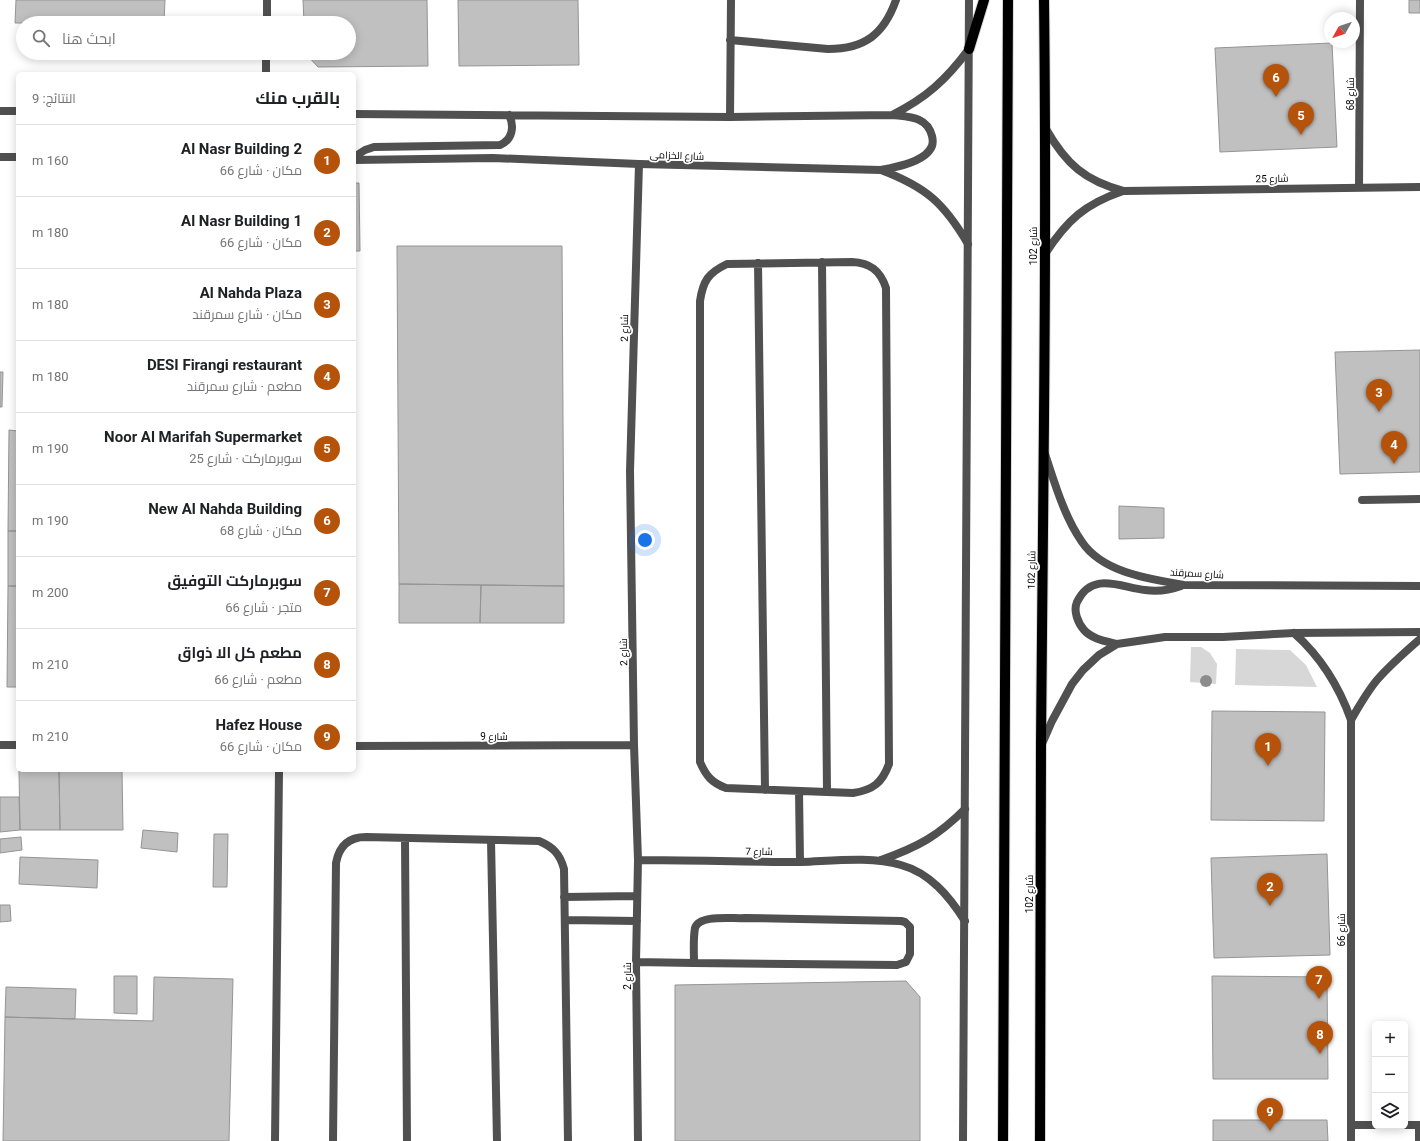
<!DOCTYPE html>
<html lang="ar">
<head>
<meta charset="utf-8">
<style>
  :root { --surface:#fff; --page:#f2f2f2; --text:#202124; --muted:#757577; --line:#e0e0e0; --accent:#b45309 }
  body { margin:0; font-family:Roboto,Cairo,sans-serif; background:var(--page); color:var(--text); direction:rtl }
  .controls { position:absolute; right:12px; bottom:12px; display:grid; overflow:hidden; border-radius:6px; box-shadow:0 2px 10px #0003 }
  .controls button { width:36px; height:36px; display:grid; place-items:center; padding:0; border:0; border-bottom:1px solid var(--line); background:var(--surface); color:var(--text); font:20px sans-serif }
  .compass { position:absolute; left:1324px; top:12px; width:36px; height:36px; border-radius:50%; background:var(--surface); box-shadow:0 2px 10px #0003; rotate:230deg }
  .you { position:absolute; left:645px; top:540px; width:14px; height:14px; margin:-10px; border:3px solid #fff; border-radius:50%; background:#1a73e8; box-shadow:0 0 0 6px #1a73e833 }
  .badge { display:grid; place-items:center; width:26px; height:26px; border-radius:50%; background:var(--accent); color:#fff; font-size:13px; font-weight:700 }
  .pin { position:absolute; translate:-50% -33px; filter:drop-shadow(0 1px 2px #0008) }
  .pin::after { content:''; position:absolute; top:21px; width:14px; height:12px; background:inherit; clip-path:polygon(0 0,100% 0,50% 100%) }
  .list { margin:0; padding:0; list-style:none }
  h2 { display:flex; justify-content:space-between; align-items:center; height:52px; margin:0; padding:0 16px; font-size:17px }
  h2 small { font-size:13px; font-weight:400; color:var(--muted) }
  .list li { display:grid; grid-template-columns:26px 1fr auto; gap:12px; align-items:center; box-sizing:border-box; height:72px; padding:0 16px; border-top:1px solid var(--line) }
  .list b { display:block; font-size:15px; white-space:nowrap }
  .list p { margin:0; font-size:13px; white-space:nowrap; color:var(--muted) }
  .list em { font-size:13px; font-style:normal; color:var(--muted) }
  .icon { flex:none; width:22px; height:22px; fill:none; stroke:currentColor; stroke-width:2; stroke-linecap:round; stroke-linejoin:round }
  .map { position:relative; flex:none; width:1420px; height:1141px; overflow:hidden; direction:ltr }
  .search { position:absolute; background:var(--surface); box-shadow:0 2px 10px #0003; left:16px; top:16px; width:340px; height:44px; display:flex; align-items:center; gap:10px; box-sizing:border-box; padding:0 14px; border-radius:22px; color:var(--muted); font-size:15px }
  .panel { position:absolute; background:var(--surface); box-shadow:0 2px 10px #0003; left:16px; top:72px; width:340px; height:700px; border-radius:6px; direction:rtl }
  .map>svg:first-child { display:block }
</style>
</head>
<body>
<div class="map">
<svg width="1420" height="1141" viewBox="0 0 1420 1141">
  <rect width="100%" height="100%" fill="#fff"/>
  <path fill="#d7d7d7" d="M1191,647H1201L1210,653L1217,664L1216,684L1190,682Z
    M1236,649L1290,650L1306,665L1317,687L1235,685Z"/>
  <path fill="#c0c0c0" stroke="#949494" d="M16,0H165L164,23H15Z
    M303,0H427L428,66L318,67L305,53H349V23H304Z
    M458,0H578L579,65L459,66Z
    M1409,0H1420V13H1409Z
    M1332,43L1337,147L1220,152L1215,48Z
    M354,183H359L360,251H354Z
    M397,246H562L564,586L399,584Z
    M1420,350V472L1340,474L1335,352Z
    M0,372H3L2,407H0Z
    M9,430L18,431V531H8Z
    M1119,506L1164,508V538L1119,539Z
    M8,531H18V586H8Z
    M399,584L481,585L480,623H399Z
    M481,585L564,586V623H480Z
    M8,586H18V687H7Z
    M1212,711L1325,712L1324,821L1211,820Z
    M19,771H59L60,830H20Z
    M59,771H122L123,830H60Z
    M0,797H19L20,830L0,832Z
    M143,830L178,833L177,852L141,848Z
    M214,834H228L227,887H213Z
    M21,837L22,850L0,853V839Z
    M1327,854L1330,955L1214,958L1211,858Z
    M20,857L98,860L97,888L19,884Z
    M0,905H10L11,921L0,922Z
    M114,976H137V1014L114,1013Z
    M1212,976L1327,977L1328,1079H1213Z
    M154,977L233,979L229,1141H3L5,1017L153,1021Z
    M906,981L920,997V1141H675V985Z
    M6,987L76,989L75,1019L5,1017Z
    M1213,1120H1327L1328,1141H1213Z"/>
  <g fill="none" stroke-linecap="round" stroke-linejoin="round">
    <defs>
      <path id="primary" d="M969,49L984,0
        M1003,1141L1008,0
        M1040,1141C1040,1009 1040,877 1041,745C1043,497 1047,248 1044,0"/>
    </defs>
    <use href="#primary" stroke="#dbdbdb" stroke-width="12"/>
    <path stroke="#505050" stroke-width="8" d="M267,23V0
      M730,40L828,49C865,49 884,34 896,0
      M266,74V53
      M730,117L731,0
      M822,262L827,792
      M852,262C870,263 880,270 886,288L889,764C882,783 873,790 853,793L726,788C712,783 706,776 700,762V301C703,281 708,273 727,264Z
      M758,263L765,790
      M1362,500L1420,499
      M0,745H18
      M354,746L634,745
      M799,791L800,862
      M405,838L407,1141
      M491,840L497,1141
      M638,860C692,860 747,862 801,862C832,861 871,856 901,865C930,873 949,896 965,921
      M881,860C918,847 938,836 965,809
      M564,897L637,896
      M745,918L901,921L905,922L910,927V954L906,962L897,965L694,963C694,952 693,939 695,928C699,914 733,919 745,918Z
      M565,920L637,921
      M636,962L694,963
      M1351,1125H1375
      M1405,1125H1420
      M275,1141L279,770
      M333,1141L336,863C339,846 349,837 366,837L539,841C553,847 560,854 564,869L568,1141
      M638,1141L636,962L638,860L634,745L630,471L639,164
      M1419,1141V1125"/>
    <path stroke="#505050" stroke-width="8" d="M1046,129C1066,164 1085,181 1124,191L1420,187
      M1359,187L1360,0
      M1045,254C1067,220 1085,204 1123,191
      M1294,633C1322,658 1339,686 1351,720V1141
      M1351,720C1359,706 1367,692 1377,680C1390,665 1405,652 1420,639
      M963,1141L969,0"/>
    <path stroke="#505050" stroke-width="8" d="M0,111H18
      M354,114L730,117L892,115C926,98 946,80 969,49
      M0,157H18
      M354,157L365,150L374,147L500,145C512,140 515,127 509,115
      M354,160L493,158L639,164L881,170C926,187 944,203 968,244
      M881,170C896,167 913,164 925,155C932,149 934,144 932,136C927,116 909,117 892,115
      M1045,454C1055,484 1064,516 1082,542C1103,573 1150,579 1184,585L1420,586
      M1117,644C1105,641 1092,639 1084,630C1078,623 1073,611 1077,602C1092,571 1120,587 1145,590C1158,592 1170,590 1181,586
      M1042,744L1052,721L1072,684L1083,670L1099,655L1117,644L1165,637H1223L1294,633L1420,632"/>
    <use href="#primary" stroke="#000" stroke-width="10"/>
  </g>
  <circle fill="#8c8c8c" cx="1206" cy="681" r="6"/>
  <g text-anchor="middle" stroke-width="3.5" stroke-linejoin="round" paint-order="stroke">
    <g font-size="10" fill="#000" stroke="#fff">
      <text transform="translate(1350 94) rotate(-90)" y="4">شارع 68</text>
      <text transform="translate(677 155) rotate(2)" y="4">شارع الخزامى</text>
      <text transform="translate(1272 178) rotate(-1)" y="4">شارع 25</text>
      <text transform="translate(1033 246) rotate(-90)" y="4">شارع 102</text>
      <text transform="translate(624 328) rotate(-89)" y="4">شارع 2</text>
      <text transform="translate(1031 570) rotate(-89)" y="4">شارع 102</text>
      <text transform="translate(1197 573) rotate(3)" y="4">شارع سمرقند</text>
      <text transform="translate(623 652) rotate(-91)" y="4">شارع 2</text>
      <text x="494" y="740">شارع 9</text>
      <text transform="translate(759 851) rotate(1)" y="4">شارع 7</text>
      <text transform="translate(1029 894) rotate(-90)" y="4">شارع 102</text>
      <text transform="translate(1341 930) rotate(-90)" y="4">شارع 66</text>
      <text transform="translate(627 976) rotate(-90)" y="4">شارع 2</text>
    </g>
  </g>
</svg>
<div class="controls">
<button>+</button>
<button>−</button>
<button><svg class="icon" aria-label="layers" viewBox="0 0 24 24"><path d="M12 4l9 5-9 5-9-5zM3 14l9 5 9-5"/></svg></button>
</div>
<svg class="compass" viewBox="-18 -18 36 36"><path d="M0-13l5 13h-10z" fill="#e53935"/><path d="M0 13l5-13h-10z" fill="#757577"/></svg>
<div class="you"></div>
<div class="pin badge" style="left:1268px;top:766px">1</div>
<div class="pin badge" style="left:1270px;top:906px">2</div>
<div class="pin badge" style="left:1379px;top:412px">3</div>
<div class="pin badge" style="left:1394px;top:464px">4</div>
<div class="pin badge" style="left:1301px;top:135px">5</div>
<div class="pin badge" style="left:1276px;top:97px">6</div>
<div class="pin badge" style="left:1319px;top:999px">7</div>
<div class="pin badge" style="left:1320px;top:1054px">8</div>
<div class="pin badge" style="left:1270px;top:1131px">9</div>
<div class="search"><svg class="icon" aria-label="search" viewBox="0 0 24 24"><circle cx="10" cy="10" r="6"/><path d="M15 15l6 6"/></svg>ابحث هنا</div>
<section class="panel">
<h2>بالقرب منك<small>النتائج: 9</small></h2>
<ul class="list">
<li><span class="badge">1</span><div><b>Al Nasr Building 2</b><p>مكان · شارع 66</p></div><em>160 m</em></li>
<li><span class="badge">2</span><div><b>Al Nasr Building 1</b><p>مكان · شارع 66</p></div><em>180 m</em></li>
<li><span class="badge">3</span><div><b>Al Nahda Plaza</b><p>مكان · شارع سمرقند</p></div><em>180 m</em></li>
<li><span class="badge">4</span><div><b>DESI Firangi restaurant</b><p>مطعم · شارع سمرقند</p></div><em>180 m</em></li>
<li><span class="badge">5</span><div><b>Noor Al Marifah Supermarket</b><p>سوبرماركت · شارع 25</p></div><em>190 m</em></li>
<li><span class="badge">6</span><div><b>New Al Nahda Building</b><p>مكان · شارع 68</p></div><em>190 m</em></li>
<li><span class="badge">7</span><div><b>سوبرماركت التوفيق</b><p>متجر · شارع 66</p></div><em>200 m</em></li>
<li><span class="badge">8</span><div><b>مطعم كل الا ذواق</b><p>مطعم · شارع 66</p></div><em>210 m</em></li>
<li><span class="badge">9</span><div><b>Hafez House</b><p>مكان · شارع 66</p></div><em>210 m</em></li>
</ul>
</section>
</div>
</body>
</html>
